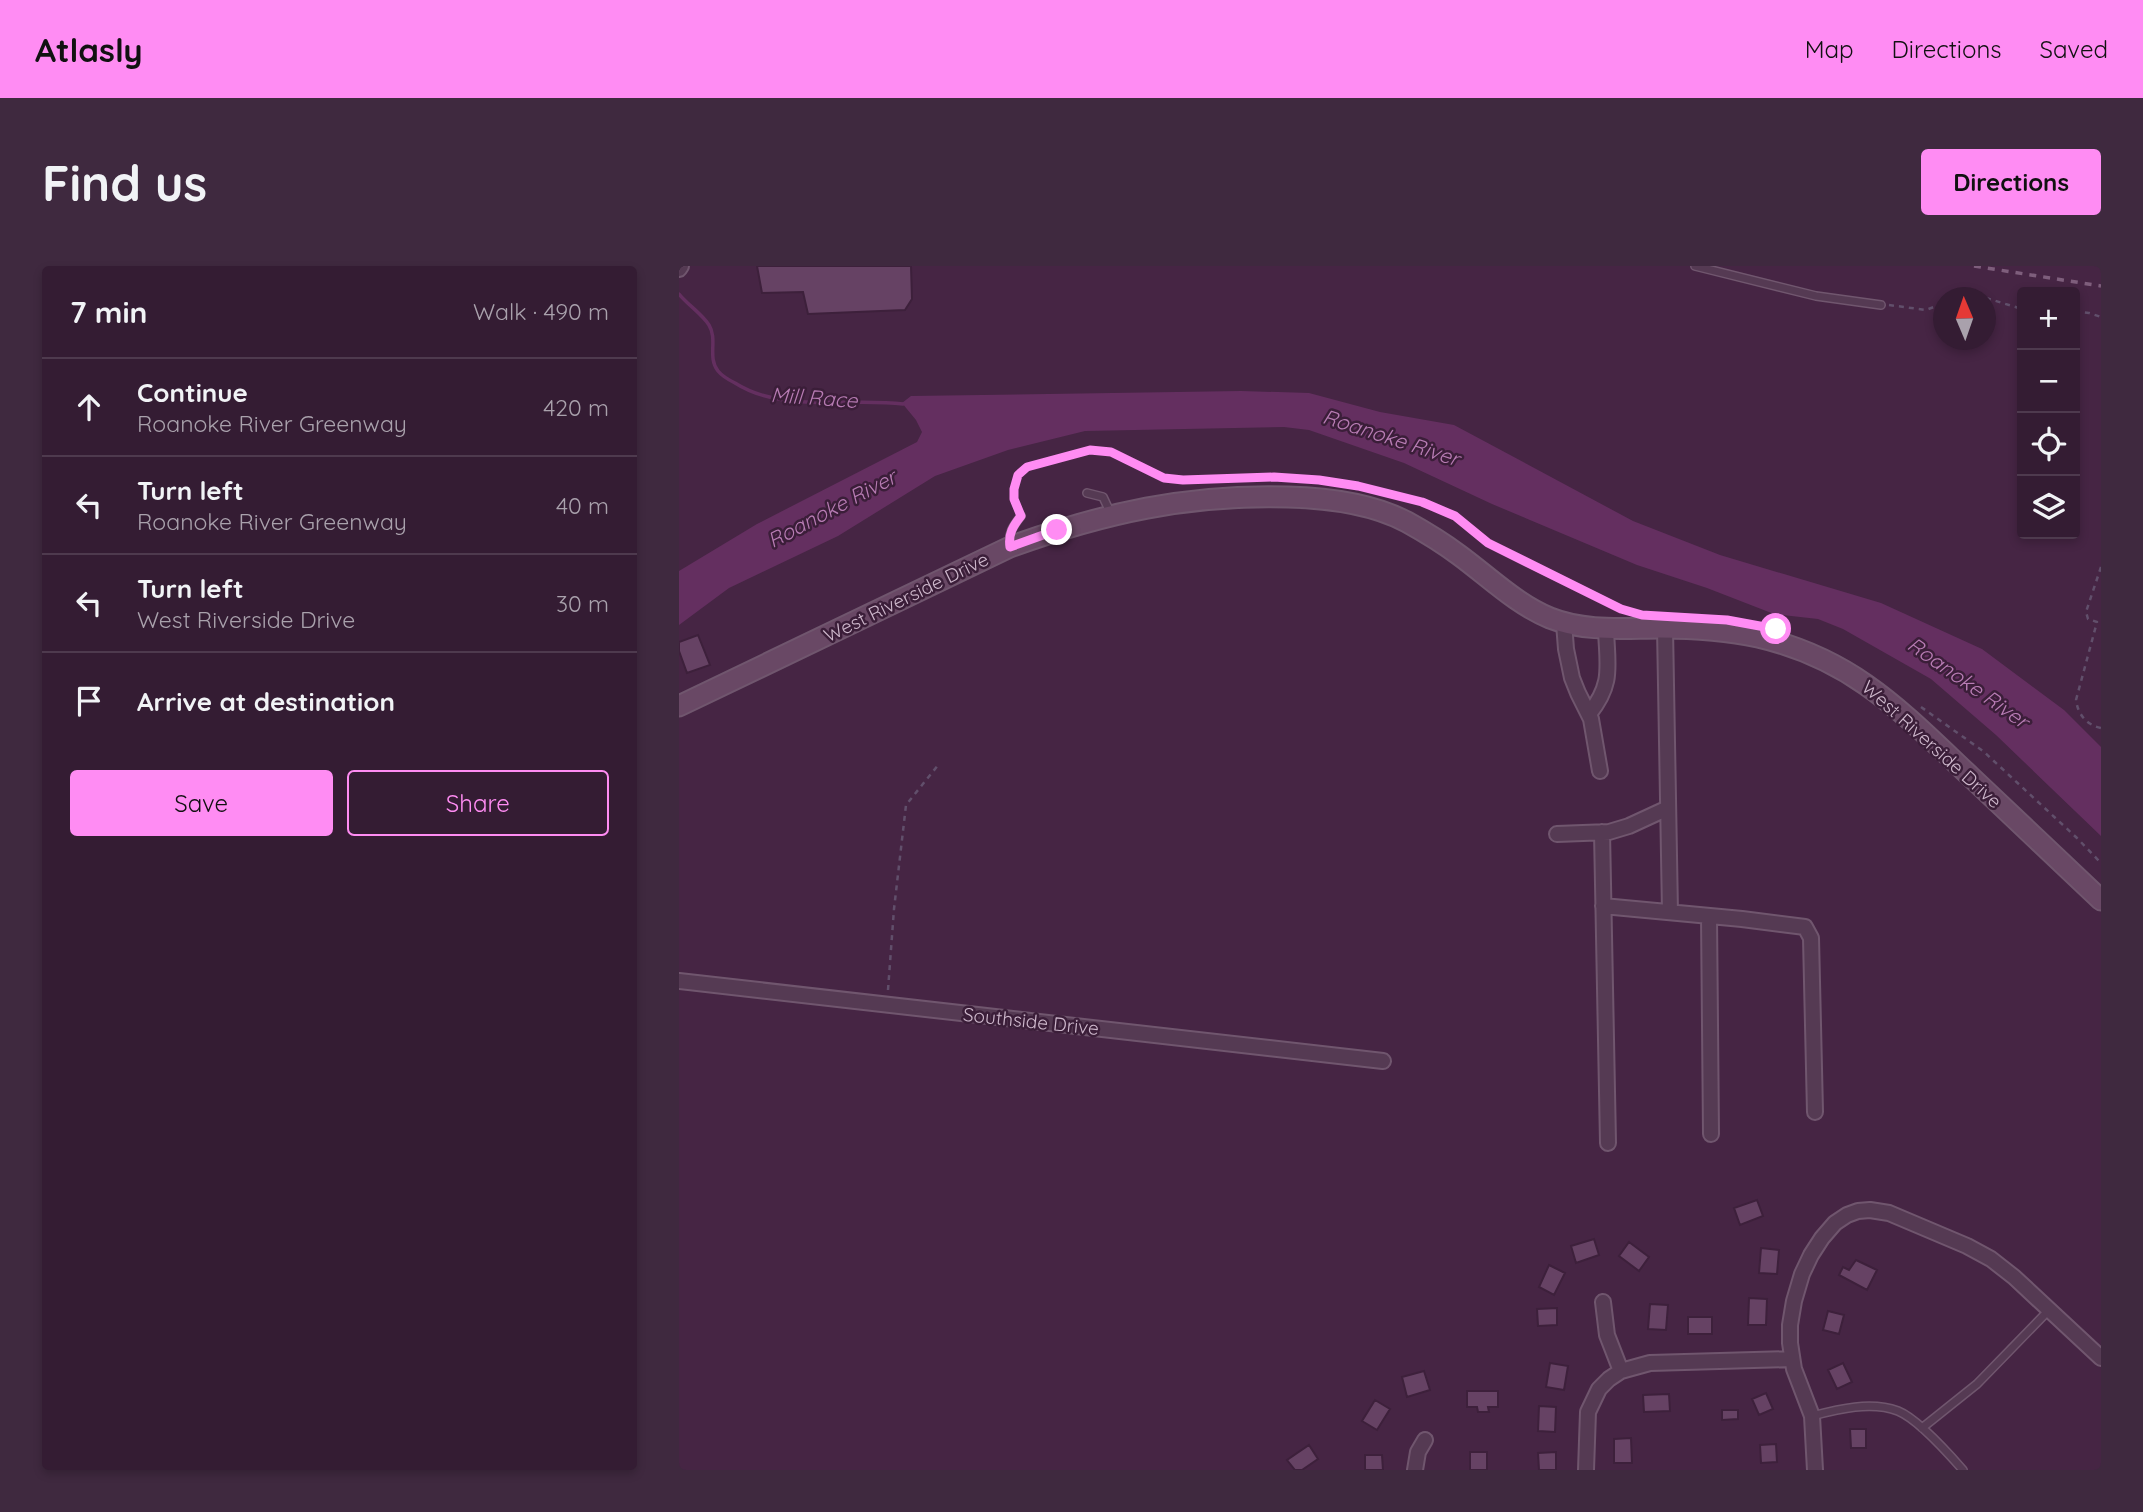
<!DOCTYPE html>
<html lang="en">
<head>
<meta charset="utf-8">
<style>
  :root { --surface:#341c33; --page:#3f293f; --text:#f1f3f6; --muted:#a9a1ac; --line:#4e3a4e; --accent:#ff8cf3 }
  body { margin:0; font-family:Quicksand,sans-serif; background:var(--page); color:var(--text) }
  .controls { position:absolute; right:21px; top:21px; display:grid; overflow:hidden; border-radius:7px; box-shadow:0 4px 10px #0003 }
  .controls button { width:63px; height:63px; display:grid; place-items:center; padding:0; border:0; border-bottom:2px solid var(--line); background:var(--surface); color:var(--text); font:35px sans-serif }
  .compass { position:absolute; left:1254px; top:21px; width:63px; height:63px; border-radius:50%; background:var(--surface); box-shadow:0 4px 10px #0003; rotate:358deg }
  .stop { position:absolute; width:21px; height:21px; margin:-16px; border:5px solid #ff8cf3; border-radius:50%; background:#fff }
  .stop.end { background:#ff8cf3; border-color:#fff; box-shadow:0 2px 7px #0008 }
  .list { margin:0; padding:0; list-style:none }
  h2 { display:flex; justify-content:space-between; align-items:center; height:91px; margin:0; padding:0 28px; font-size:30px }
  h2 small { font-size:23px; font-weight:400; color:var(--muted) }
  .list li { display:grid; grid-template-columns:46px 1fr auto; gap:21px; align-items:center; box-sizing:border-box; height:98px; padding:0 28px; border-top:2px solid var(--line) }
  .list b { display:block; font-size:26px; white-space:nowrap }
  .list p { margin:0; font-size:23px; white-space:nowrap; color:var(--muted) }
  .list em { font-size:23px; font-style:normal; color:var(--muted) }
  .actions { display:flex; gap:14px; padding:21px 28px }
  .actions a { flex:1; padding:16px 0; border:2px solid var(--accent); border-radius:7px; text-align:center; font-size:24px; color:var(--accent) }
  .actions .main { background:var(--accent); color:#111 }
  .icon { flex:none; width:38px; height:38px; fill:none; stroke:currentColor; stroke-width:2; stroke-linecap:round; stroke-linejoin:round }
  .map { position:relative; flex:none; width:1422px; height:1204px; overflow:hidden; border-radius:7px }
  header { display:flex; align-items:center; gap:42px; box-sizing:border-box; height:98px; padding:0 35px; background:var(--accent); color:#111 }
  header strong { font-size:33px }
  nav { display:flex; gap:38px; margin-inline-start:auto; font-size:24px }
  .intro { display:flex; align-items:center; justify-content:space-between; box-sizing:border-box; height:168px; padding:0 42px }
  h1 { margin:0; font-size:49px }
  .button { padding:18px 32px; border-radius:7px; background:var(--accent); color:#111; font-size:24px; font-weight:700 }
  main { display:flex; gap:42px; padding:0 42px }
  aside { flex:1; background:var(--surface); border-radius:7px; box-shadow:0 4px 10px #0003 }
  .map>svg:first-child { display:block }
</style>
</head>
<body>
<header>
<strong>Atlasly</strong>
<nav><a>Map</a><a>Directions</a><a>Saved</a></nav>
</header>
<div class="intro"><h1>Find us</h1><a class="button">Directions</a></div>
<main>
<aside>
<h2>7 min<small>Walk · 490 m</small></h2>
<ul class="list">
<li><svg class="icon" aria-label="ahead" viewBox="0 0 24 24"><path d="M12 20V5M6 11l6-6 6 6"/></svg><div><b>Continue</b><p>Roanoke River Greenway</p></div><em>420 m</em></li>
<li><svg class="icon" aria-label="left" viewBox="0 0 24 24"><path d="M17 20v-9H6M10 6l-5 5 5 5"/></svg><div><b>Turn left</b><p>Roanoke River Greenway</p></div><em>40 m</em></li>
<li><svg class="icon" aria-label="left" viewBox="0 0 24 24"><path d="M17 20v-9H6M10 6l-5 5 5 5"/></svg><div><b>Turn left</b><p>West Riverside Drive</p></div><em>30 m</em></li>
<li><svg class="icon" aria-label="arrive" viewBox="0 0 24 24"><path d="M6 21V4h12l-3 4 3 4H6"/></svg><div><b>Arrive at destination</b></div></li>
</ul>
<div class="actions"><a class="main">Save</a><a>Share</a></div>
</aside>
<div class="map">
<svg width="1422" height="1204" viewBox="0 0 1422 1204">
  <rect width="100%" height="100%" fill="#462544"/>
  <path fill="#642f60" d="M562,125L630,127L701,146L775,159L954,255L1041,289L1202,337L1303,383L1385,444L1422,481V570L1317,469L1252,413L1164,363L1139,353L1095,348L1028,322L958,299L813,238L725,197L630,164L605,161L406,165L329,184L256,210L159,270L50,322L0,359V305L78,258L238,176L243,166L237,154L223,137L232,130Z"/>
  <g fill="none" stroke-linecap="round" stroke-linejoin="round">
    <path stroke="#642f60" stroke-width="3.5" d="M0,28C9,39 23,48 30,59C39,74 28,91 39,105C43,110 50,114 56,117C105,148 170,131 224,138"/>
  </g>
  <path fill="#664264" stroke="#3d203b" stroke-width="2" d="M78,0H232L233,33L226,44L129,48L124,26L83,27Z
    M19,369L31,399L8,407L0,385V376Z
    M1078,934L1084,950L1061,959L1055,942Z
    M915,973L920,989L897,997L892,980Z
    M950,976L970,991L960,1005L940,990Z
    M1082,982L1100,984L1098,1008L1080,1007Z
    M1177,994L1198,1004L1188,1024L1160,1009L1164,1001L1170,1004Z
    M870,999L886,1007L875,1029L860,1021Z
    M1070,1032L1088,1033L1087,1059H1069Z
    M971,1038L989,1039L987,1064L969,1063Z
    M878,1042V1059L859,1060L858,1043Z
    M1149,1045L1165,1049L1160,1068L1144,1064Z
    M1009,1051H1033V1068H1009Z
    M871,1097L889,1100L885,1124L867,1121Z
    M1164,1097L1173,1116L1158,1123L1149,1104Z
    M745,1105L751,1124L728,1131L723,1111Z
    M788,1125H819V1141H809L810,1146H799L798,1141H788Z
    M1087,1127L1094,1143L1080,1149L1073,1133Z
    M990,1128L991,1145L965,1146L964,1129Z
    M696,1134L711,1143L698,1164L683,1155Z
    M860,1140L877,1141L876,1166L859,1165Z
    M1043,1144H1059V1153L1043,1154Z
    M1171,1163H1187V1182H1172Z
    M952,1172L953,1197H935V1173Z
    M1097,1178L1098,1196L1082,1197L1081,1179Z
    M630,1179L639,1193L623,1204H616L608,1194Z
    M791,1186H808V1204H791Z
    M877,1186V1204H860L859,1187Z
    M686,1189H703L704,1204H686Z"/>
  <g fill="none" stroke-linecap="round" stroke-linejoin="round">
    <defs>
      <path id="lane" d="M1016,0L1137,30L1202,39
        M408,227L424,231L432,248
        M331,280C329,267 334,260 342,250
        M1133,1150C1160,1143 1192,1135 1219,1145C1239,1153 1270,1188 1284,1204
        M1243,1162L1298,1118L1370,1044"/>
      <path id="street" d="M0,3L2,0
        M885,357L887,383L893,412L899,427L912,453L921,505
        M986,362L991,646
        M910,448C935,417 928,400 927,362
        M923,566L929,877
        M878,568L930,566L950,560L989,542
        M924,640L1063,653L1126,661L1132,672L1136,846
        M1030,650L1032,868
        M0,715L704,795
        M924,1036L928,1069L942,1105
        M736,1204L739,1186L746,1174
        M907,1204L909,1146L920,1123L930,1113L942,1105L971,1097L1113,1093
        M1136,1204L1133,1150L1115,1103L1111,1077V1059L1115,1035L1123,1008L1132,989L1143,972L1156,957L1168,949L1179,945L1191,944L1210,947L1288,980L1312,993L1335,1011L1422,1092"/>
      <path id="secondary" d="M0,440L331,281C424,247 510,228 609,231C649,232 692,237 728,256C746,266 764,277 780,289C810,311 837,338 871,352C906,366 945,362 981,362C1014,362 1047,364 1079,371C1175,393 1224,447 1292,511C1335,552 1379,593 1422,634"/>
    </defs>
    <use href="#lane" stroke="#70566e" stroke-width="10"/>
    <use href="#street" stroke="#70566e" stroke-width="18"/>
    <use href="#secondary" stroke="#70566e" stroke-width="23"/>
    <path stroke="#614f6b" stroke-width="2.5" stroke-dasharray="5 5" stroke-linecap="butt" d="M1283,32H1299
      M1307,32L1343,43
      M1210,39L1247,44L1265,37
      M1396,45L1410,47L1422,51
      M338,240L335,233V224L339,209L348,201L411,184L432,186L485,212L504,214L595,211L641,214L679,220L743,235L776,250L809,277L922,334L953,346
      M1422,301L1407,346L1409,353L1418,356L1397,434C1399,449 1408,459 1422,462
      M1242,441L1304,485L1398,572L1422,597
      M209,724L215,643L227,539L260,498"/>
    <use href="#lane" stroke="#553a53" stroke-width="7"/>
    <use href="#street" stroke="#553a53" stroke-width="14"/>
    <use href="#secondary" stroke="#694865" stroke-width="19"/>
    <path stroke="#7e5e7c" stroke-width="3.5" stroke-dasharray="7 7" stroke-linecap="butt" d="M1295,0L1422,20"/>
  </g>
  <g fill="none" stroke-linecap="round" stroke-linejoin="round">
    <path stroke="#ff8cf3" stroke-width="9" d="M378,264L331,281C329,268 334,260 342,250L335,233V223L339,209L348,201L411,184L432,186L485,212L504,214L595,211L640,214L679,220L743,236L776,250L809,277L942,343L963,349L1048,354L1097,363"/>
  </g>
  <g text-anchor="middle" stroke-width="5" stroke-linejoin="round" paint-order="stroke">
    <g font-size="19" fill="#ceb8cc" stroke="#3b1e39">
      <text transform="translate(227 331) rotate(-26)" y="7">West Riverside Drive</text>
      <text transform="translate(1253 478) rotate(42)" y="7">West Riverside Drive</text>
      <text transform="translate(352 755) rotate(6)" y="7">Southside Drive</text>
    </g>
    <g font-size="21" font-style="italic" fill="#b87cb4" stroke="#3b1e39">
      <text transform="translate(135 132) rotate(4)" y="7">Mill Race</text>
      <text transform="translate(712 172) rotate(18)" y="7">Roanoke River</text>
      <text transform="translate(153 243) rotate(-28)" y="7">Roanoke River</text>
      <text transform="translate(1289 417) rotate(35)" y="7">Roanoke River</text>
    </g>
  </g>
</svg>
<div class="controls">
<button>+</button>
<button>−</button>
<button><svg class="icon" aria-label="locate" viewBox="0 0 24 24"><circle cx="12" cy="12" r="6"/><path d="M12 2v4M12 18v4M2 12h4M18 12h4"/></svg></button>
<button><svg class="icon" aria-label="layers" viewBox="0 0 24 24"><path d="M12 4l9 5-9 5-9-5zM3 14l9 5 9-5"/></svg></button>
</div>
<svg class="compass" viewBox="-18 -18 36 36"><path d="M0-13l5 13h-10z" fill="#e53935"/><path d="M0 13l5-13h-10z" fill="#a9a1ac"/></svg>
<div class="stop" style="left:1097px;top:363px"></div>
<div class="stop end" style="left:378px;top:264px"></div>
</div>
</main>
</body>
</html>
